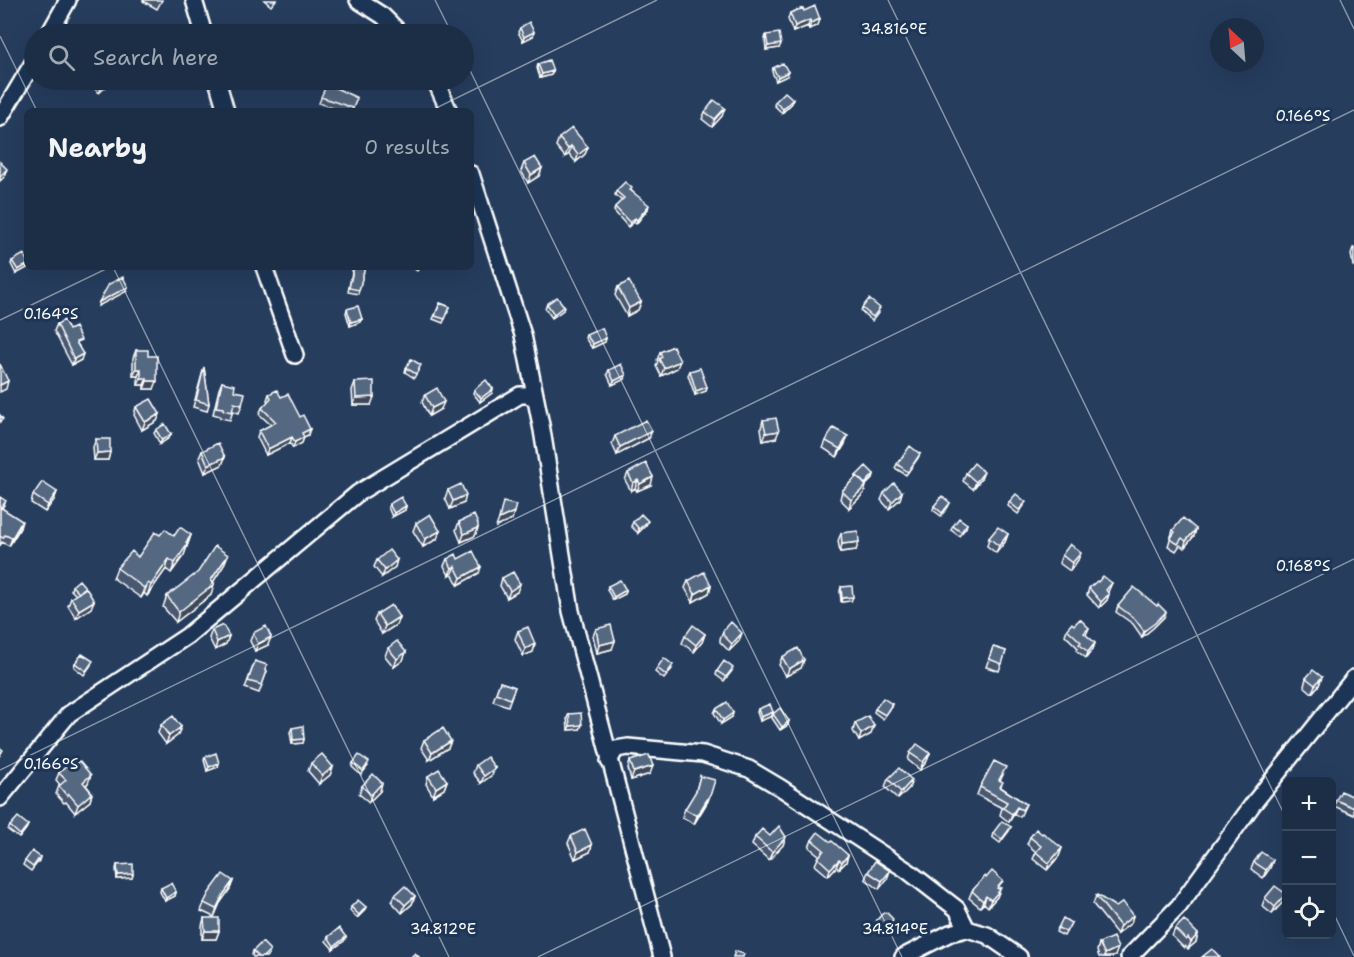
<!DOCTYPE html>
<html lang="en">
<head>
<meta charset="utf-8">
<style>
  :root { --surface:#1c2e46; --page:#293a51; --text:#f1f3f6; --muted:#a0a8b3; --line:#3a4a5f }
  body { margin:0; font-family:"Shantell Sans",sans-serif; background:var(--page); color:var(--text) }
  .controls { position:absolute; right:18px; bottom:18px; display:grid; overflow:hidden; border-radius:9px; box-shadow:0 6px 24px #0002 }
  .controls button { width:54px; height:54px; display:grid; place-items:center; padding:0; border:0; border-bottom:2px solid var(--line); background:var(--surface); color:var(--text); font:30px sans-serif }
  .compass { position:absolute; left:1210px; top:18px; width:54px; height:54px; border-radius:50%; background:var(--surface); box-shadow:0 6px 24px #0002; rotate:334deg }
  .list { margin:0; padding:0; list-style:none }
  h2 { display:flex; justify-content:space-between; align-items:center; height:78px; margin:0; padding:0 24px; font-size:26px }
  h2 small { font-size:20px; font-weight:400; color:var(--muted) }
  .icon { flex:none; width:33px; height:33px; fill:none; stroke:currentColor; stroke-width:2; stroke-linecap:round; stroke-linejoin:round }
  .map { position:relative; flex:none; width:1354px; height:957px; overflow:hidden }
  .search { position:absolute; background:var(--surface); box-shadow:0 6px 24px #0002; left:24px; top:24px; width:450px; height:66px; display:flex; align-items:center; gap:15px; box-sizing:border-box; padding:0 21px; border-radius:33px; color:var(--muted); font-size:22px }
  .panel { position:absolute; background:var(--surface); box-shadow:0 6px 24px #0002; left:24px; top:108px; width:450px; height:162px; border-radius:9px }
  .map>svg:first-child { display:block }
</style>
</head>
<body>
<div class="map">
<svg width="1354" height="957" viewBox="0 0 1354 957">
  <rect width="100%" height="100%" fill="#263d5e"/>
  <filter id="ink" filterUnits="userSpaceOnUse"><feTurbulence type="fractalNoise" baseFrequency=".0167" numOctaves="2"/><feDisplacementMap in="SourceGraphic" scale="12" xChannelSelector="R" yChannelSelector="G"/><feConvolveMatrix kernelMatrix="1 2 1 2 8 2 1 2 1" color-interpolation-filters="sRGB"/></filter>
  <g filter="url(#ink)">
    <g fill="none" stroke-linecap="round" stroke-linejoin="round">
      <defs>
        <path id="minor" d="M194,0L204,34
          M358,0L383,16L401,34
          M49,34L68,0
          M217,80L226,111
          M435,80L449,111
          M0,118L34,61
          M471,174L523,335L542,430L571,611L662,957
          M264,267L295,355
          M609,761L616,749L628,747L703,754L749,769L781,788L908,871L957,909L967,929
          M0,798L69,714L187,636L358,493L520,395H527L535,398
          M903,957L950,933L967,929L987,935L1019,957
          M1129,957L1179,906L1253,804L1354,678"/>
      </defs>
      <use href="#minor" stroke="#fff" stroke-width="20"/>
      <use href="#minor" stroke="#1d3557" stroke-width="15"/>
    </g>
    <path fill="#49596f" stroke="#fff" stroke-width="1.5" d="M143,0H162L157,9L143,1Z
      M264,0H276L271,6Z
      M804,11L820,19L818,25L809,29L808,26L793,32L788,19L790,13Z
      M520,28L533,36L523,41L518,32Z
      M766,35L779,48L766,50L765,39Z
      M538,64L553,71L551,75L540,78L537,68Z
      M773,68L788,72L787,76L776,81L772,72Z
      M92,80H111L110,83L99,93L90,84Z
      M327,84L357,98L352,111H340L319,103Z
      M793,99L792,103L782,113L774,105L775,102Z
      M705,112L722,116L712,127L702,119Z
      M559,138L588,147L585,154L576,162L569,154L565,157L556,146Z
      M524,163L542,168L539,176L528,183L521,171Z
      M631,190L648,209L636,224L634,222L628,227L614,211L615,207L622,201L615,195L616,191Z
      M1353,248H1354V266H1353L1351,254Z
      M12,261L28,267L27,268L16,274L11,264Z
      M353,267H365L358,294L348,292Z
      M412,267H420L417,271Z
      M618,287L641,302L638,310L627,316L615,295Z
      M440,303L450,307L443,323L433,319Z
      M547,304L564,306L563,310L552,318L545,308Z
      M862,308L879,312L872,321L861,311Z
      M347,309L362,319L360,322L350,326L346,313Z
      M57,324L79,346L81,360L72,365L54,331Z
      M586,335L606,338L605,342L592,348L585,338Z
      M136,350L148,356L154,389H144V385H138V376H133V358Z
      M660,352L677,368L661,376L656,366L658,361L657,360Z
      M204,367L209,404L207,411L193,407Z
      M406,368L419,369L414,378L405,372Z
      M609,370L625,379L612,385L607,374Z
      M690,371L706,391L695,395L688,375Z
      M222,382L234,391L242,405L239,413L233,411L230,420L220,418V416L213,414L219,389Z
      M355,382L371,405H353L352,390Z
      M474,390L492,393L480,402L473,393Z
      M269,394L281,397L308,435L304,437L302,443L293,448L290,443L266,455L257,437L259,431L271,425L259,414L262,408L268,402L267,400Z
      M425,395L441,409L429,416L422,402Z
      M136,407L160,414L157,421L142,430L134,415Z
      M763,420L776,438L763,441L761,428Z
      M156,430L171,434L169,438L160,444L154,433Z
      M615,436L649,438L617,455L612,444Z
      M96,439L110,452L108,460H94L93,447Z
      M826,441L845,444L837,457L823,448Z
      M202,451L225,457L222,465L205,473L199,458Z
      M920,454L918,458L906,475L895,468L897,464Z
      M628,473L651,485L637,491L635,488L631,491L625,480Z
      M966,473L981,479L973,489L963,481Z
      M874,474L873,478L866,485L864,493L849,508L840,499L842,491L855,478L856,476Z
      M448,490L464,503L450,509L445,498Z
      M57,492L54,500L45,512L31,503L33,495Z
      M902,492L900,499L889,509L881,500L884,493Z
      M0,497L4,505L2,508L20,528L9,546L2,542L0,546Z
      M1009,502L1024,506L1018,514L1008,506Z
      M950,503L948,507L941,516L933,510L934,506Z
      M389,504L406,506L405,510L392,517L388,507Z
      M459,522L478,528L475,536L461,542L456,530Z
      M633,522L646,525L638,533L631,526Z
      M416,523L437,539L423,547L413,531Z
      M967,524L966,528L959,536L951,530L953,526Z
      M1196,529L1194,536L1184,548L1180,545L1176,551L1168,546L1173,530Z
      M841,533L856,550L840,552L838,541Z
      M1008,534L1005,542L996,553L987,546L989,538Z
      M160,535H191L184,555L171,573L166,569L147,596L144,593L141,598L113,578L117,568L138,557Z
      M1062,555L1078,560L1070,571L1059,563Z
      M447,559H458L479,573L458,585L452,573L449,575L444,566Z
      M377,560L395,567L382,577L374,567Z
      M224,565L213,582L214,584L211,595L176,622L163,607L167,596Z
      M502,578L517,592L507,598L500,586Z
      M688,581L711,585L709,593L693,602L685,588Z
      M1098,582L1112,583L1108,592L1109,594L1107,600L1099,608L1087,595L1089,588Z
      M72,586L85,589L91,608L76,618L68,606L71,598L76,595L71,590Z
      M608,586L626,590L625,594L613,600L607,590Z
      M841,587L851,601L841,602L840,591Z
      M1118,606L1164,617L1153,628L1142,637L1133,624L1116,612Z
      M377,614L399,617L396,625L382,634L374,621Z
      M1074,625L1089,628L1086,635L1095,643L1093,649L1086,658L1077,651L1078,648L1065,635L1067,629Z
      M596,629L612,649L597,653L593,636Z
      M212,630L229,636L226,644L215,650L209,638Z
      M518,631L535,644L533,652L523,656L515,639Z
      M723,631L739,641L729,651L720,642V639Z
      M253,633L268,645L255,651L250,641Z
      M705,634L702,642L694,652L682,643L685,636Z
      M993,647L1006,651L999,671L986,667Z
      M388,648L406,652L403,660L394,667L385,656Z
      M782,657L801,668L786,676L779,665Z
      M255,661L267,671L259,693L245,688Z
      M75,663L91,665L84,675L74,667Z
      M657,668L672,669L664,679L655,672Z
      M717,671H732L724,681L716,675Z
      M1322,677L1319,685L1312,693L1304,686L1306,678Z
      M500,682L515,687L508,706L493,701Z
      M892,704L891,708L883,719L874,712L875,709Z
      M716,709L732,717L721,724L714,713Z
      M758,709L772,716L760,721L757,712Z
      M569,714L580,729L568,730L567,718Z
      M773,714L788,725L780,730L772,718Z
      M855,723L871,734L859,741L853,731Z
      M161,725L178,735L166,744L158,733Z
      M292,728L304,739L303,743L292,744L290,732Z
      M424,740L451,741L448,748L429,760L421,748Z
      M910,753H930L927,761L920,770L908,760Z
      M205,757L218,767L207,771L204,760Z
      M630,761L650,774L631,780L628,768Z
      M311,763L333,767L330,775L319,784L308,771Z
      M353,763L368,766L361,775L352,767Z
      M476,765L495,768L492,775L481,783L473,773Z
      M59,773L88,783L86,785L92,793L90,801L75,813L66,802L64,803L56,794L59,786L60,785L56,780Z
      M1003,775L1000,781L1001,787L1026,804L1020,817L1014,814L1009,822L1000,815L1002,808L977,795L980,787Z
      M428,776L447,781L444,789L433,796L426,784Z
      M700,776L708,801L694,824L682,817L685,809L695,794Z
      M888,779L912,780L909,788L898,799L885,787Z
      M362,786L380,791L369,802L359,794Z
      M1354,797V815L1334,806L1336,800Z
      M28,825L26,829L19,838L8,830L10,826Z
      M1011,827L1009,831L1000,843L992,837L993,833Z
      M571,836L590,852L575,859L568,843Z
      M755,837L783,845L769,860L752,845Z
      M1030,837L1062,848L1059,856L1047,870L1033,859L1036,852L1027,844Z
      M812,840L848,855L846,862L839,869L836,867L828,876L815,865L818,858L820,856L809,847Z
      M40,857L39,861L31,871L23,865L25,861Z
      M1273,860L1270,868L1263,878L1251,869L1254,862Z
      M117,865L133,874L132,878L117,879L116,869Z
      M868,872L887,879L879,889L865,879Z
      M986,878L1001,888L999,889L997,897L988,907L984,903L980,907L969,898L972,891Z
      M233,881L230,889L220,903L214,917L201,911L204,903Z
      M161,888L176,892L175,896L165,901L160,892Z
      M395,895L415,896L412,904L402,913L392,902Z
      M1096,896L1131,923L1117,934L1093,904Z
      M1265,898L1283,902L1272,914L1262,906Z
      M351,907H366L364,911L357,918L350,911Z
      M204,918L219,931L216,939H202V926Z
      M877,920L892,923L884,932L876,924Z
      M1071,923L1064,936L1056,932L1058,928Z
      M1175,929L1198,934L1196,942L1188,949L1185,946L1184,948L1172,936Z
      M328,937H346L344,941L333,949L326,941Z
      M1099,943L1115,956L1112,957H1099L1097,951Z
      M270,950L269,954L266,957H253L252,955L253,951Z"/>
    <path fill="#3c485a" stroke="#fff" stroke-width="1.5" d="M820,19L818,25L809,29L811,23Z
      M810,20L808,26L793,32L795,26Z
      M534,32L533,36L523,41L524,37Z
      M781,44L779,48L766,50L768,46Z
      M553,71L551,75L540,78L542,74Z
      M788,72L787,76L776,81L778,77Z
      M108,80H111L110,83L99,93L102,86Z
      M793,99L792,103L782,113L783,109Z
      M725,108L722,116L712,127L715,119Z
      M571,146L569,154L565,157L568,149Z
      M588,147L585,154L576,162L578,155Z
      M542,168L539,176L528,183L531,175Z
      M7,169L4,177L0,181V177Z
      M649,205L648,209L636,224L637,220Z
      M635,218L634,222L628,227L630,223Z
      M27,265V268L16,274L18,270Z
      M128,287L127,291L98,306L99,302Z
      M641,302L638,310L627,316L629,308Z
      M564,306L563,310L552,318L554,314Z
      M362,319L360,322L350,326L351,322Z
      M606,338L605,342L592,348L593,344Z
      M83,354L81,360L72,365L74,359Z
      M680,361L677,368L661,376L664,368Z
      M136,369H141L138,376H133Z
      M626,375L625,379L612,385L614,381Z
      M141,378H147L144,385H138Z
      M8,381L6,389L0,392V385Z
      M147,381H157L154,389H144Z
      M707,387L706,391L695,395L696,391Z
      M493,389L492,393L480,402L481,398Z
      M374,397L371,405H353L356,398Z
      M444,402L441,409L429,416L432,408Z
      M160,414L157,421L142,430L145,422Z
      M310,429L308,435L300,439L302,433Z
      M652,431L649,438L617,455L620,447Z
      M779,431L776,438L763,441L766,433Z
      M171,434L169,438L160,444L162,440Z
      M848,436L845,444L837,457L840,449Z
      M292,437L290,443L266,455L268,449Z
      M304,437L302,443L293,448L295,442Z
      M110,452L108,460H94L97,453Z
      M225,457L222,465L205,473L208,465Z
      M984,472L981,479L973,489L976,482Z
      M874,474L873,478L863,488L865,484Z
      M653,477L651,485L637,491L640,484Z
      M638,480L635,488L631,491L633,483Z
      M866,486L864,493L849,508L851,500Z
      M57,492L54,500L45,512L48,505Z
      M902,492L900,499L889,509L892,502Z
      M466,495L464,503L450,509L453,501Z
      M406,506L405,510L392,517L394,513Z
      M514,512L512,520L496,527L499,519Z
      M22,521L20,528L9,546L12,538Z
      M648,521L646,525L638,533L639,529Z
      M478,528L475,536L461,542L464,534Z
      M1196,529L1194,536L1184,548L1186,541Z
      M440,531L437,539L423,547L425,539Z
      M1008,534L1005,542L996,553L999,546Z
      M191,535L184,555L171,573L175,563Z
      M859,542L856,550L840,552L842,544Z
      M1081,553L1078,560L1070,571L1072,563Z
      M228,555L224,565L208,590L214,584L211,595L176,622L179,612L211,580Z
      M169,559L166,569L147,596L151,585Z
      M397,560L395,567L382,577L385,570Z
      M455,566L452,573L449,575L452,568Z
      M481,567L479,573L458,585L461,578Z
      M148,583L144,593L141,598L144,588Z
      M520,584L517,592L507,598L510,591Z
      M711,585L709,593L693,602L695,594Z
      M626,590L625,594L613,600L614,597Z
      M1109,594L1107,600L1099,608L1101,602Z
      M853,597L851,601L841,602L842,598Z
      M94,601L91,608L76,618L79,610Z
      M1166,612L1164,617L1153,628L1142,637L1144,631Z
      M399,617L396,625L382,634L385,626Z
      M742,633L739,641L729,651L732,644Z
      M705,634L702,642L694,652L696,645Z
      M229,636L226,644L215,650L217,642Z
      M271,637L268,645L255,651L258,644Z
      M615,641L612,649L597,653L599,645Z
      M1095,643L1093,649L1086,658L1088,652Z
      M535,644L533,652L523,656L525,649Z
      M406,652L403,660L394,667L397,659Z
      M804,660L801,668L786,676L789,669Z
      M1322,677L1319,685L1312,693L1315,685Z
      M773,712L772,716L760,721L761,717Z
      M733,713L732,717L721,724L723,720Z
      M789,721L788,725L780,730L782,727Z
      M582,725L580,729L568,730L570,726Z
      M874,726L871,734L859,741L861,734Z
      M181,727L178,735L166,744L169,736Z
      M304,739L303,743L292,744L293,740Z
      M451,741L448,748L429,760L432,753Z
      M930,753L927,761L920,770L923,762Z
      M219,763L218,767L207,771L209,767Z
      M653,766L650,774L631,780L634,772Z
      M333,767L330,775L319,784L322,776Z
      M495,768L492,775L481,783L484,776Z
      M91,775L88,783L80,790L83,782Z
      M912,780L909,788L898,799L901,792Z
      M447,781L444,789L433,796L436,788Z
      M382,783L380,791L369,802L371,795Z
      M92,793L90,801L75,813L78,805Z
      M711,793L708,801L694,824L697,816Z
      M1017,807L1014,814L1009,822L1012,814Z
      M28,825L26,829L19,838L20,835Z
      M786,837L783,845L769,860L772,852Z
      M592,845L590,852L575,859L578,852Z
      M1062,848L1059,856L1047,870L1049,863Z
      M848,855L846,862L839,869L842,862Z
      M839,860L836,867L828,876L830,869Z
      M1273,860L1270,868L1263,878L1266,870Z
      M890,871L887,879L879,889L882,881Z
      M133,874L132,878L117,879L118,875Z
      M233,881L230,889L220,903L214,917L223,895Z
      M1000,890L997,897L988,907L991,900Z
      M176,892L175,896L165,901L166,898Z
      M1286,894L1283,902L1272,914L1275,907Z
      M415,896L412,904L402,913L405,905Z
      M986,896L984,903L980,907L983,901Z
      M366,907L364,911L357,918L359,915Z
      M1133,916L1131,923L1117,934L1120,926Z
      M893,919L892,923L884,932L886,928Z
      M205,931H219L216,939H202Z
      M1198,934L1196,942L1188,949L1191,942Z
      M346,937L344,941L333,949L334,946Z
      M1118,948L1115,956L1112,957H1104L1105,954Z"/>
    <path fill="#556781" stroke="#fff" stroke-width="1.5" d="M815,6L820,19L811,23L810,20L795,26L790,13L803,8L804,11Z
      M529,22L534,32L524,37L520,28Z
      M779,33L781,44L768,46L766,35Z
      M464,54L467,66L464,67Z
      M549,60L553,71L542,74L538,64Z
      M783,63L788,72L778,77L773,68Z
      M96,80H108L102,86Z
      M327,84L357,98L353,108L321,97Z
      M785,92L793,99L783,109L775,102Z
      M714,100L725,108L715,119L705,112Z
      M572,128L588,147L578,155L571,146L568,149L559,138Z
      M535,157L542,168L531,175L524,163Z
      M0,162L7,169L0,177Z
      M625,182L632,188L630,190L649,205L637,220L635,218L630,223L615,207L624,198L616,191Z
      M24,254L27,261V265L18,270L12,261Z
      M354,267H365L359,290L349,288Z
      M123,277L128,287L99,302L109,284Z
      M629,281L641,302L629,308L618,287Z
      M557,297L564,306L554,314L547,304Z
      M869,299L880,308L873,317L862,308Z
      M440,303L450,307L445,319L435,316Z
      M358,306L362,319L351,322L347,309Z
      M64,320L69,330L75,327L81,340L76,342L83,354L74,359L57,324Z
      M602,328L606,338L593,344L586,335Z
      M673,346L680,361L664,368L659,359L662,357L660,352Z
      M136,350H148V356H157V381H147V378H141V369H136Z
      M411,359L421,365L416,374L406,368Z
      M0,364L8,381L0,385Z
      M621,364L626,375L614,381L609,370Z
      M204,367L209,404L196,400Z
      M700,368L707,387L696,391L690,371Z
      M486,380L493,389L481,398L474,390Z
      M374,381V397L356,398L355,382Z
      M222,382L235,385L234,391L245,393L242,405L234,403L232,412L223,410V408L216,407Z
      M437,388L444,402L432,408L425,395Z
      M277,390L281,397L288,394L300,417L303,415L310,429L302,433L304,437L295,442L292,437L268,449L259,431L276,422L262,408L271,398L269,394Z
      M151,399L160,414L145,422L136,407Z
      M0,415L3,419L0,422Z
      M776,418L779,431L766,433L763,420Z
      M646,420L652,431L620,447L615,436Z
      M165,424L171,434L162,440L156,430Z
      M833,428L848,436L840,449L826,441Z
      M96,439H110V452L97,453Z
      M218,443L225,457L208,465L202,451Z
      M910,446L920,454L908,472L897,464Z
      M646,463L653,477L640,484L638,480L633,483L628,473Z
      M974,463L984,472L976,482L966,473Z
      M866,466L874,474L865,484L857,476H856Z
      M857,476L866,486L851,500L842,491Z
      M42,482L57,492L48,505L33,495Z
      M894,483L902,492L892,502L884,493Z
      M461,484L466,495L453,501L448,490Z
      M1016,494L1026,502L1019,510L1009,502Z
      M942,496L950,503L942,513L934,506Z
      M0,497L6,501L1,508L0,507Z
      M401,497L406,506L394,513L389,504Z
      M503,502L516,505L514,512L499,519Z
      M0,507L22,521L12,538L5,535L3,538L0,536Z
      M430,514L440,531L425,539L416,523Z
      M641,514L648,521L639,529L633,522Z
      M474,515L478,524V528L464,534L459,522Z
      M959,518L967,524L961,532L953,526Z
      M1183,518L1196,529L1186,541L1182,538L1178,544L1170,539L1175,532L1173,530Z
      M180,527L191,535L186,543L187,545L175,563L169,559L151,585L148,583L144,588L117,568L132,551L138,557L155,532L160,535L165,529L174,536Z
      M998,527L1008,534L999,546L989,538Z
      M858,531L859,542L842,544L841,533Z
      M1070,544L1081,553L1072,563L1062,555Z
      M215,546L228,555L211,580L214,584L179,612L167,596L198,572Z
      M389,550L397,560L385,570L377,560Z
      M473,551L481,567L461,578L455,566L452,568L447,559L456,554L458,559Z
      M513,572L520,584L510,591L502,578Z
      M704,572L711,585L695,594L688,581Z
      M1103,576L1112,583L1106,590L1109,594L1101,602L1089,588L1097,581L1098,582Z
      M79,580L85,587L79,593L72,586Z
      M620,580L626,590L614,597L608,586Z
      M852,586L853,597L842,598L841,587Z
      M1134,587L1157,606L1158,604L1166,612L1155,623L1144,631L1135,619L1118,606Z
      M86,588L94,601L79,610L71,598Z
      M391,605L399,617L385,626L377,614Z
      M1080,619L1089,628L1084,633L1095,643L1088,652L1079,644L1081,642L1067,629L1072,623L1074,625Z
      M731,622L742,633L732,644L723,635V631Z
      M223,625L229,636L217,642L212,630Z
      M611,625L615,641L599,645L596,629Z
      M693,625L705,634L696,645L685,636Z
      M266,626L271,637L258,644L253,633Z
      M528,627L535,644L525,649L518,631Z
      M397,641L406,652L397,659L388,648Z
      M993,647L1006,651L1002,664L989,659Z
      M798,648L804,660L789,669L782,657Z
      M82,654L93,661L86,671L75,663Z
      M664,658L673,665L666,675L657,668Z
      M255,661L267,665L265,670L267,671L262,685L248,681Z
      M724,661L733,668L726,677L717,671Z
      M1313,670L1322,677L1315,685L1306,678Z
      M500,682L515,687L510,699L496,693Z
      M883,698L892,704L885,715L875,709Z
      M727,702L733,713L723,720L716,709Z
      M770,704L773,712L761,717L758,709Z
      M780,708L789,721L782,727L773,714Z
      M581,713L582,725L570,726L569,714Z
      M173,716L181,727L169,736L161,725Z
      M868,716L874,726L861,734L855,723Z
      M303,726L304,739L293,740L292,728Z
      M443,728L451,741L432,753L424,740Z
      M917,744L930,753L923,762L910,753Z
      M0,748L3,750L0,755Z
      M216,753L219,763L209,767L205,757Z
      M322,754L333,767L322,776L311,763Z
      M359,755L369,762L363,771L353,763Z
      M649,755L653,766L634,772L630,761Z
      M487,757L495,768L484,776L476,765Z
      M79,761L91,775L83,782L92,793L78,805L69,794L67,796L59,786L66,780L59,773L69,764L72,767Z
      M994,761L1006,767L999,780L1003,782L1000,787L1026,804L1022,810L1017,807L1012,814L1003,808L1007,802L980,787Z
      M899,768L912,780L901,792L888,779Z
      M439,769L447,781L436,788L428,776Z
      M373,774L382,783L371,795L362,786Z
      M700,776L715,780L711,793L697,816L685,809L696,791Z
      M1341,791L1354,797V808L1336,800Z
      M18,817L28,825L20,835L10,826Z
      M1002,821L1011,827L1002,839L993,833Z
      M779,826L786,837L772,852L755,837L762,829L770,836Z
      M585,829L592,845L578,852L571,836Z
      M1036,829L1042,834L1043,833L1062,848L1049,863L1036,852L1041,846L1030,837Z
      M818,832L831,842L832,841L848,855L842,862L839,860L830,869L818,858L824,850L812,840Z
      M32,851L40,857L33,867L25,861Z
      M1261,852L1273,860L1266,870L1254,862Z
      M875,861L890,871L882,881L868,872Z
      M133,864V874L118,875L117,865Z
      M992,871L1003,881L997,888L1000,890L991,900L986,896L983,901L972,891L985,876L986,878Z
      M223,874L233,881L223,895L216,909L204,903L209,893Z
      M171,883L176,892L166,898L161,888Z
      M405,886L415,896L405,905L395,895Z
      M1275,886L1286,894L1275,907L1265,898Z
      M1097,895L1116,907L1123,902L1133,916L1120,926L1096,896Z
      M358,900L366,907L359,915L351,907Z
      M883,913H887L893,919L886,928L877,920Z
      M204,918H219V931H205Z
      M1063,918L1071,923L1066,932L1058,928Z
      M1184,920L1198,934L1191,942L1188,938L1186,940L1175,929Z
      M339,928L346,937L334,946L328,937Z
      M1113,937L1118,948L1105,954L1099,943Z
      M262,942L270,950L263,957H259L253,951Z
      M1212,949L1220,957H1202Z
      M735,951L744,954L743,957H733Z
      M415,953L419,957H411Z"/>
  </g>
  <path fill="none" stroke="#fff" stroke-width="1.5" stroke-opacity="0.45" d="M435,0L452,34M888,0L1286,818M1340,0L1354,29M0,36L37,111M464,58L902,957M430,111L657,0M113,267L449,957M0,320L110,267M0,770L1354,110M1332,910L1354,956M538,957L1354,559"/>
  <g font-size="15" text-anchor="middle" fill="#fff" stroke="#1d3557" stroke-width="6" stroke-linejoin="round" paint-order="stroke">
    <text x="894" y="34">34.816°E</text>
    <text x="1303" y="121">0.166°S</text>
    <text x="51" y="319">0.164°S</text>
    <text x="1303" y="571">0.168°S</text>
    <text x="51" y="769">0.166°S</text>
    <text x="443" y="934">34.812°E</text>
    <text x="895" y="934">34.814°E</text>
  </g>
</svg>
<div class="controls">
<button>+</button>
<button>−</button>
<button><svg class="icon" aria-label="locate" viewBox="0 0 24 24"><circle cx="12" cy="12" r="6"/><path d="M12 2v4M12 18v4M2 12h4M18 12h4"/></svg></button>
</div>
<svg class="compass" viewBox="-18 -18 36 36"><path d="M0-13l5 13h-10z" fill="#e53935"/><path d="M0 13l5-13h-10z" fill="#a0a8b3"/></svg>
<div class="search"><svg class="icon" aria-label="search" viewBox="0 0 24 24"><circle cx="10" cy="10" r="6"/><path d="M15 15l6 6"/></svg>Search here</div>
<section class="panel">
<h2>Nearby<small>0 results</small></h2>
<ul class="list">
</ul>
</section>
</div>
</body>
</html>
